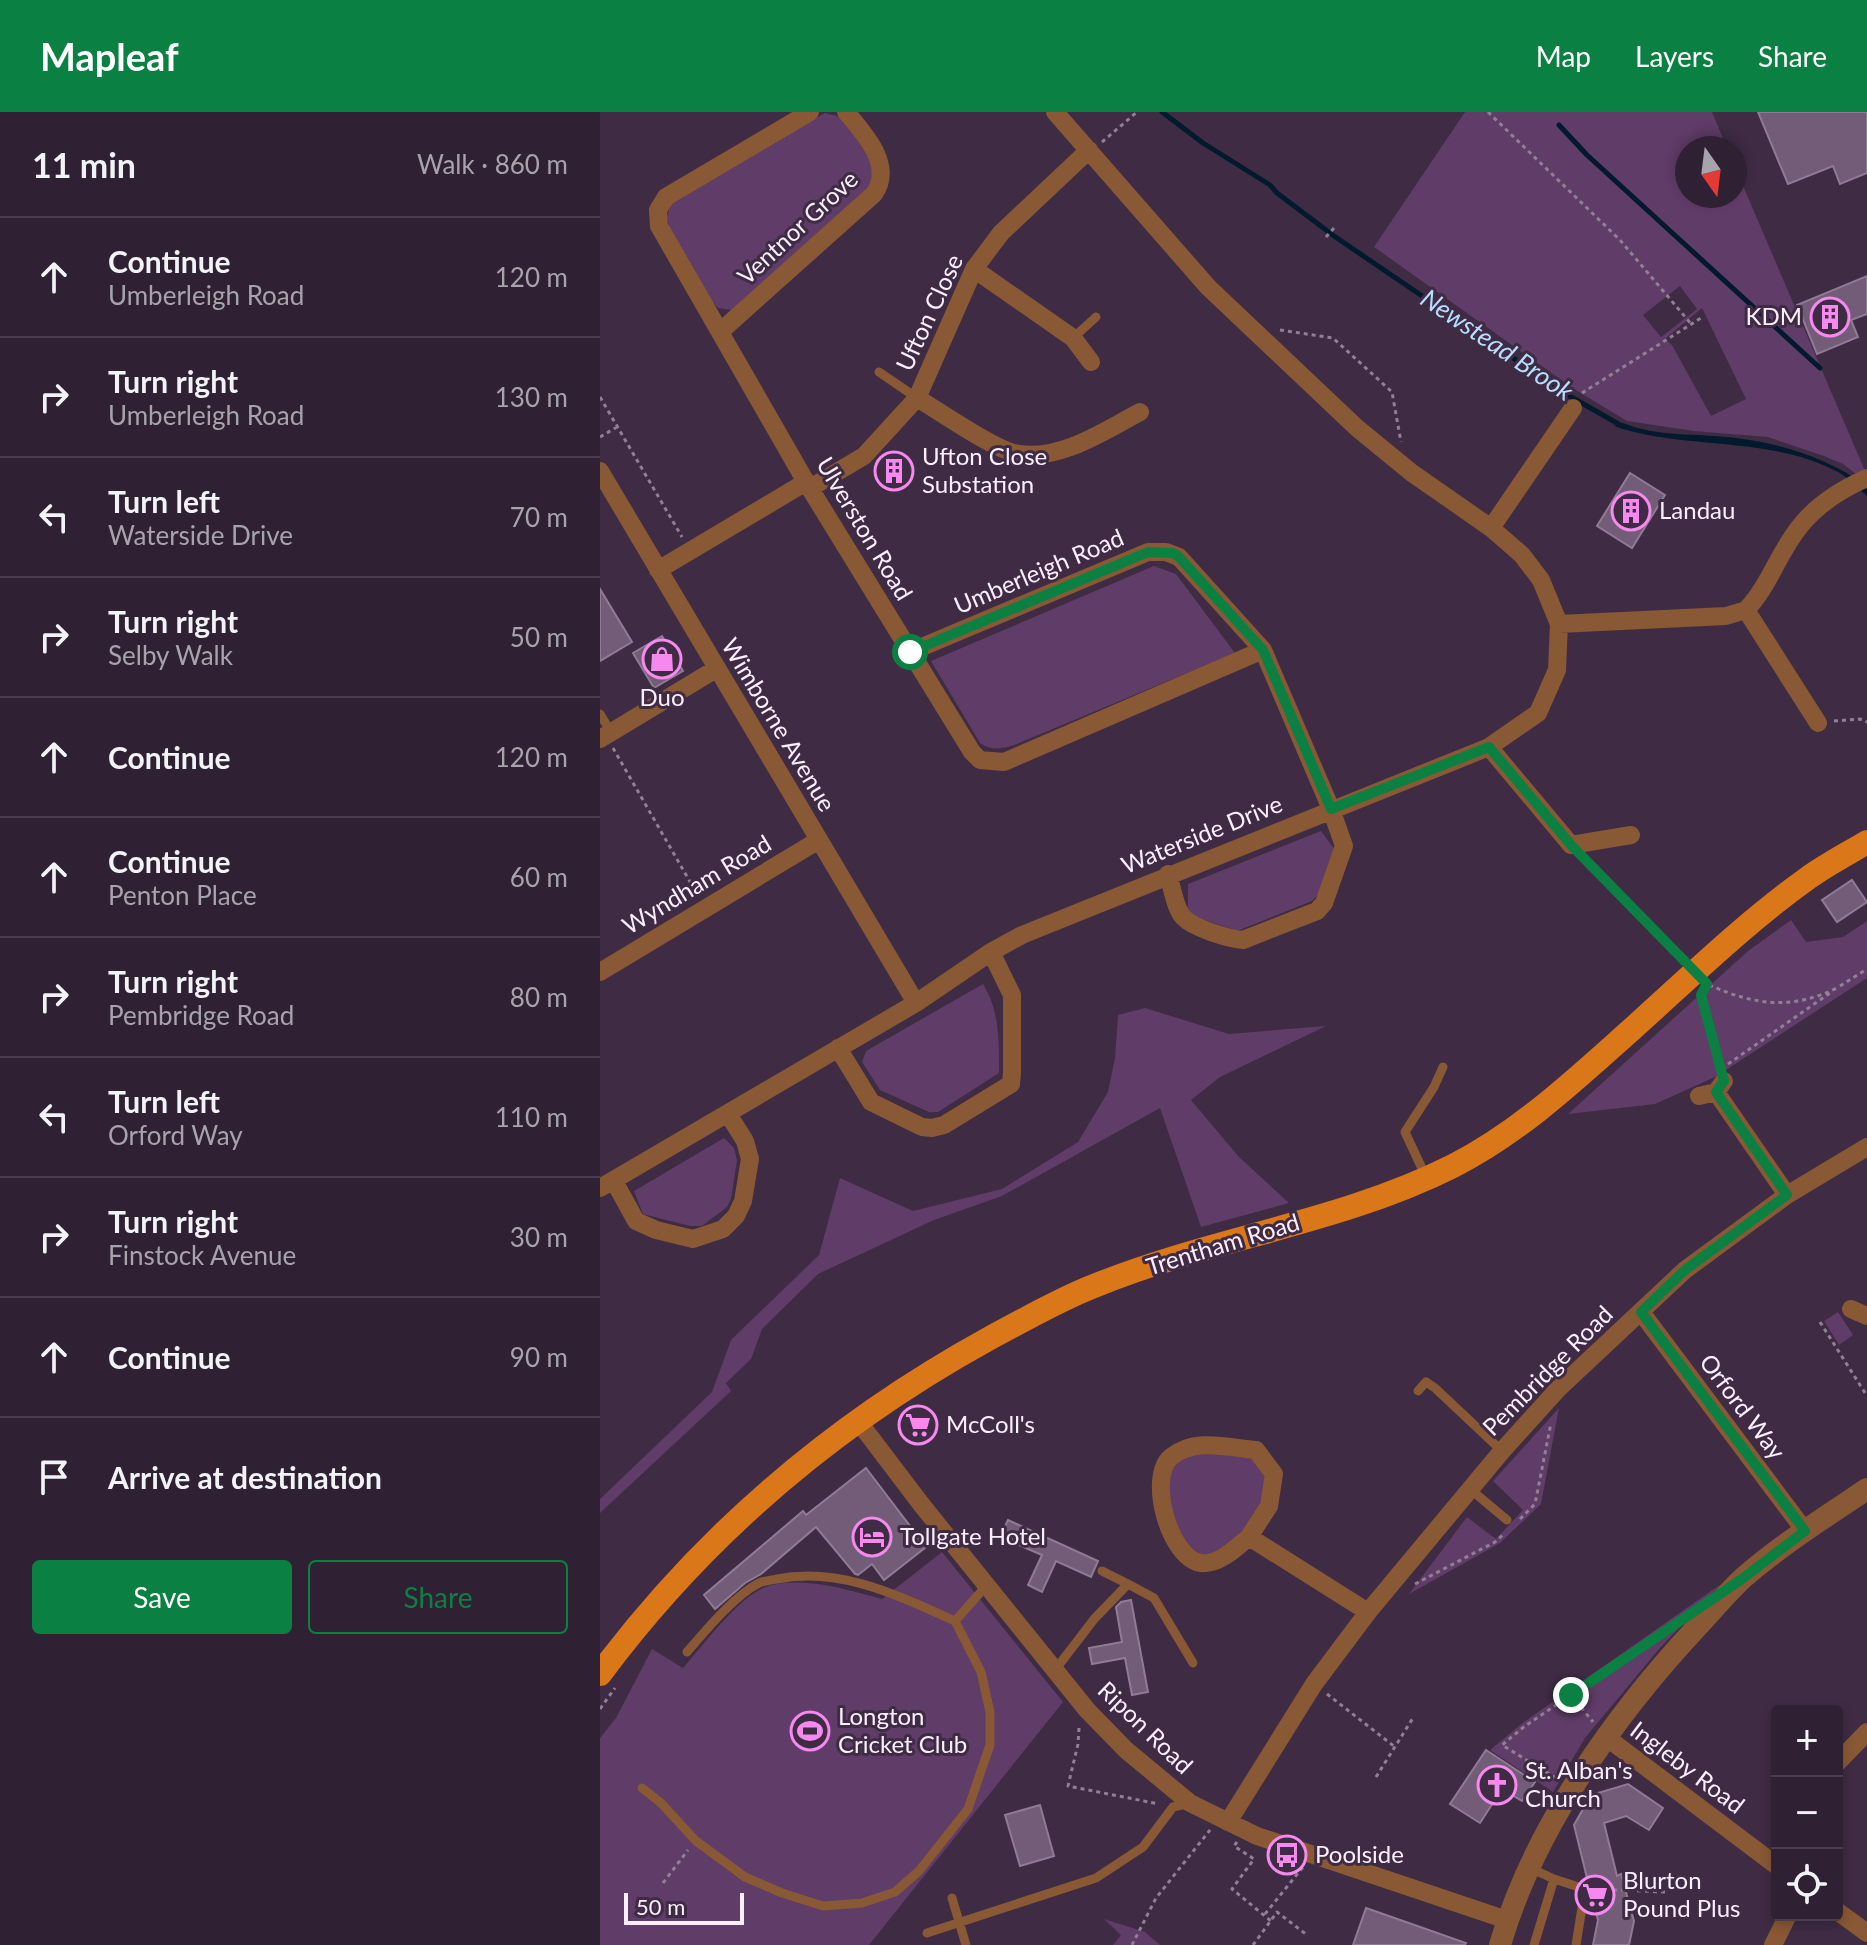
<!DOCTYPE html>
<html lang="en">
<head>
<meta charset="utf-8">
<style>
  :root { --surface:#2f2033; --page:#37283b; --text:#f1f3f6; --muted:#a7a3ac; --line:#4a3e4e; --accent:#0b8043 }
  body { margin:0; font-family:Lato,sans-serif; background:var(--page); color:var(--text) }
  .controls { position:absolute; right:24px; bottom:24px; display:grid; overflow:hidden; border-radius:8px; box-shadow:0 4px 12px #0003 }
  .controls button { width:72px; height:72px; display:grid; place-items:center; padding:0; border:0; border-bottom:2px solid var(--line); background:var(--surface); color:var(--text); font:40px sans-serif }
  .compass { position:absolute; left:1075px; top:24px; width:72px; height:72px; border-radius:50%; background:var(--surface); box-shadow:0 4px 12px #0003; rotate:166deg }
  .scale { position:absolute; left:24px; bottom:20px; width:120px; box-sizing:border-box; padding-left:8px; border:4px solid #fbeefe; border-top:0; font-size:22px; line-height:28px; white-space:nowrap; color:#fbeefe; -webkit-text-stroke:6px #3f2b44; paint-order:stroke }
  .stop { position:absolute; width:24px; height:24px; margin:-18px; border:6px solid #0b8043; border-radius:50%; background:#fff }
  .stop.end { background:#0b8043; border-color:#fff; box-shadow:0 2px 8px #0008 }
  .list { margin:0; padding:0; list-style:none }
  h2 { display:flex; justify-content:space-between; align-items:center; height:104px; margin:0; padding:0 32px; font-size:34px }
  h2 small { font-size:26px; font-weight:400; color:var(--muted) }
  .list li { display:grid; grid-template-columns:52px 1fr auto; gap:24px; align-items:center; box-sizing:border-box; height:120px; padding:0 32px; border-top:2px solid var(--line) }
  .list b { display:block; font-size:30px; white-space:nowrap }
  .list p { margin:0; font-size:26px; white-space:nowrap; color:var(--muted) }
  .list em { font-size:26px; font-style:normal; color:var(--muted) }
  .actions { display:flex; gap:16px; padding:24px 32px }
  .actions a { flex:1; padding:18px 0; border:2px solid var(--accent); border-radius:8px; text-align:center; font-size:28px; color:var(--accent) }
  .actions .main { background:var(--accent); color:#fff }
  .icon { flex:none; width:44px; height:44px; fill:none; stroke:currentColor; stroke-width:2; stroke-linecap:round; stroke-linejoin:round }
  .map { position:relative; flex:none; width:1267px; height:1833px; overflow:hidden }
  header { display:flex; align-items:center; gap:48px; box-sizing:border-box; height:112px; padding:0 40px; background:var(--accent); color:#fff }
  header strong { font-size:38px }
  nav { display:flex; gap:44px; margin-inline-start:auto; font-size:28px }
  main { display:flex }
  aside { flex:1; background:var(--surface) }
  .map>svg:first-child { display:block }
</style>
</head>
<body>
<header>
<strong>Mapleaf</strong>
<nav><a>Map</a><a>Layers</a><a>Share</a></nav>
</header>
<main>
<aside>
<h2>11 min<small>Walk · 860 m</small></h2>
<ul class="list">
<li><svg class="icon" aria-label="ahead" viewBox="0 0 24 24"><path d="M12 20V5M6 11l6-6 6 6"/></svg><div><b>Continue</b><p>Umberleigh Road</p></div><em>120 m</em></li>
<li><svg class="icon" aria-label="right" viewBox="0 0 24 24"><path d="M7 20v-9h11M14 6l5 5-5 5"/></svg><div><b>Turn right</b><p>Umberleigh Road</p></div><em>130 m</em></li>
<li><svg class="icon" aria-label="left" viewBox="0 0 24 24"><path d="M17 20v-9H6M10 6l-5 5 5 5"/></svg><div><b>Turn left</b><p>Waterside Drive</p></div><em>70 m</em></li>
<li><svg class="icon" aria-label="right" viewBox="0 0 24 24"><path d="M7 20v-9h11M14 6l5 5-5 5"/></svg><div><b>Turn right</b><p>Selby Walk</p></div><em>50 m</em></li>
<li><svg class="icon" aria-label="ahead" viewBox="0 0 24 24"><path d="M12 20V5M6 11l6-6 6 6"/></svg><div><b>Continue</b></div><em>120 m</em></li>
<li><svg class="icon" aria-label="ahead" viewBox="0 0 24 24"><path d="M12 20V5M6 11l6-6 6 6"/></svg><div><b>Continue</b><p>Penton Place</p></div><em>60 m</em></li>
<li><svg class="icon" aria-label="right" viewBox="0 0 24 24"><path d="M7 20v-9h11M14 6l5 5-5 5"/></svg><div><b>Turn right</b><p>Pembridge Road</p></div><em>80 m</em></li>
<li><svg class="icon" aria-label="left" viewBox="0 0 24 24"><path d="M17 20v-9H6M10 6l-5 5 5 5"/></svg><div><b>Turn left</b><p>Orford Way</p></div><em>110 m</em></li>
<li><svg class="icon" aria-label="right" viewBox="0 0 24 24"><path d="M7 20v-9h11M14 6l5 5-5 5"/></svg><div><b>Turn right</b><p>Finstock Avenue</p></div><em>30 m</em></li>
<li><svg class="icon" aria-label="ahead" viewBox="0 0 24 24"><path d="M12 20V5M6 11l6-6 6 6"/></svg><div><b>Continue</b></div><em>90 m</em></li>
<li><svg class="icon" aria-label="arrive" viewBox="0 0 24 24"><path d="M6 21V4h12l-3 4 3 4H6"/></svg><div><b>Arrive at destination</b></div></li>
</ul>
<div class="actions"><a class="main">Save</a><a>Share</a></div>
</aside>
<div class="map">
<svg width="1267" height="1833" viewBox="0 0 1267 1833">
  <rect width="100%" height="100%" fill="#3f2b44"/>
  <path fill="#603c68" fill-rule="evenodd" d="M865,0H1112L1127,36H1087V84H1135V55L1265,359L1256,362L1243,352L1224,344L1168,325L1094,319L1027,309L974,277L774,135ZM1080,174L1097,197L1061,225L1043,203ZM1102,196L1146,287L1111,304L1072,233L1065,227Z
    M225,1L244,6L273,51L272,73L132,198L118,196L106,182L70,117L67,105L72,87Z
    M554,454L576,462L635,541L414,633C401,637 391,639 380,631L331,549Z
    M721,719L735,738L723,777L712,789L637,819L588,802V772Z
    M1191,808L1206,830L1243,825L1267,809V866L1115,965L1055,992L968,1002L1148,839Z
    M383,872C400,900 399,929 399,961L338,1000H329L280,978L262,950L266,939Z
    M545,896L629,922L726,914L620,965L591,988L639,1045L689,1091L601,1115L560,996L402,1084L334,1108L218,1162L162,1217L151,1247L126,1271L131,1279L0,1401V1387L112,1280L131,1228L219,1143L240,1066L313,1099L402,1077L478,1030L508,980L515,946L518,903Z
    M124,1026L134,1036L137,1048L131,1087L127,1095L102,1114H90L43,1102L34,1079Z
    M1238,1200L1253,1223L1239,1233L1224,1209Z
    M959,1296L941,1392L900,1431L809,1482L867,1405L896,1427L923,1398L893,1369Z
    M604,1337L654,1341L671,1363L666,1394L646,1422L604,1448L574,1420L566,1358L574,1347Z
    M342,1440L463,1590L269,1833H0V1626L16,1606L52,1537L83,1556C104,1533 142,1479 172,1473C207,1465 249,1478 282,1487Z
    M1121,1472L1059,1537L985,1626L953,1680L890,1638L924,1610Z
    M504,1807L545,1820L560,1833H513L521,1823Z"/>
  <path fill="#021a2d" d="M1023,311C1052,323 1084,322 1115,324C1171,328 1221,342 1267,374V384C1258,376 1249,366 1238,360C1169,323 1087,339 1014,314Z"/>
  <g fill="none" stroke-linecap="round" stroke-linejoin="round">
    <path stroke="#021a2d" stroke-width="5" d="M562,0L603,31L670,73L677,81L734,124L966,282L1022,314
      M959,13L987,43L1220,256"/>
  </g>
  <path fill="#725c77" stroke="#917a96" stroke-width="2" d="M1158,0H1267V61L1240,72L1233,54L1188,72Z
    M1267,164V202L1251,208L1258,225L1217,242L1197,193Z
    M295,347L305,364L293,371L283,354Z
    M1030,361L1065,383L1032,436L997,414Z
    M0,477L32,530L0,549Z
    M62,524L83,559L54,576L33,541Z
    M1252,768L1267,790L1237,810L1222,788Z
    M266,1356L326,1435L284,1468L272,1452L258,1463L255,1462L216,1415L161,1462L145,1471L115,1497L104,1483L203,1399L206,1403Z
    M408,1408L498,1449L491,1465L456,1449L442,1480L428,1473L442,1443L400,1425Z
    M531,1488L548,1580L532,1583L525,1546L492,1552L489,1536L522,1530L516,1495L521,1490Z
    M886,1638L935,1670L922,1689L902,1677L880,1711L850,1692Z
    M1028,1672L1063,1696L1049,1718L1026,1704L1004,1711L1017,1764L1021,1762L1034,1809L1029,1833H993L998,1808L991,1784L992,1775L988,1770L974,1713L991,1683Z
    M440,1693L454,1744L420,1754L405,1703Z
    M766,1796L866,1831L865,1833H753Z"/>
  <g fill="none" stroke-linecap="round" stroke-linejoin="round">
    <path stroke="#918095" stroke-width="3" stroke-dasharray="4 4" stroke-linecap="butt" d="M888,0L1020,128L1092,213
      M502,30L537,0
      M726,125L734,116
      M680,218L733,226L792,280L801,330
      M982,281L1101,206
      M0,285L82,425
      M0,325L17,315
      M1234,609L1260,607L1267,610
      M13,636L97,782
      M986,748L1081,846
      M1109,873C1157,894 1193,898 1239,875
      M1240,874L1267,857
      M1102,882L1119,952
      M1128,952L1230,881
      M1220,1210L1267,1284
      M920,1407L935,1392L951,1311
      M815,1472L895,1430L905,1421
      M727,1582L795,1635
      M971,1583L993,1610
      M0,1597L15,1576
      M479,1616L478,1632L468,1674L559,1692
      M776,1665L813,1606
      M956,1666L902,1633L925,1614L1070,1516
      M637,1730L634,1734L654,1747L632,1777L671,1809
      M63,1771L88,1738
      M997,1777L1065,1780
      M665,1802L703,1755
      M532,1833L556,1786L610,1718
      M653,1833L677,1800L707,1823"/>
    <path stroke="#895834" stroke-width="9" d="M473,226L496,205
      M279,260L317,286
      M0,602L11,620
      M826,1065L805,1020L834,975L843,955
      M818,1279L826,1270L835,1276L902,1339
      M870,1377L907,1408
      M528,1472L554,1486L593,1551
      M87,1540C106,1518 134,1484 159,1471C164,1469 171,1468 177,1467C240,1454 299,1484 355,1509
      M455,1558L495,1506L528,1472L502,1459
      M42,1676L61,1691L96,1729L145,1765L182,1781L223,1794L262,1791L295,1780L319,1759L368,1697L390,1633V1600L381,1560L355,1509L387,1473
      M930,1756L954,1767L985,1777L976,1833
      M352,1786L366,1833
      M327,1821L496,1766L543,1735L573,1695L590,1691
      M934,1833L954,1767"/>
    <path stroke="#895834" stroke-width="18" d="M210,0L66,85L58,98L59,114L206,370L372,640L380,648L404,650L663,538
      M374,157L473,226L491,250
      M121,219L274,82C294,54 265,22 246,0
      M317,286C339,299 396,339 419,342C462,348 504,319 540,300
      M0,359L316,891
      M210,376L264,344L317,286L374,157L401,121L489,38
      M891,416L973,296
      M58,458L206,370
      M1146,498C1170,473 1179,439 1201,413C1218,392 1242,377 1267,366
      M1146,498L1218,611
      M959,512L1126,504L1146,498
      M310,540L548,440H566L579,445L663,538L731,697L744,734L724,791L717,799L643,828C629,827 593,816 583,805C575,796 572,775 568,762
      M0,627L116,557
      M889,635L971,733L1031,723
      M0,860L219,728
      M238,936L271,990L322,1015L332,1016L344,1013L411,972L412,960V883L391,840
      M1116,980L1187,1083
      M1099,984L1116,980L1124,969
      M14,1069L36,1109L56,1118L93,1127L123,1117L136,1104L143,1089L150,1047L145,1029L128,1002
      M0,1076L316,891L391,840L422,823L889,635L938,601L957,558L959,512L941,468L922,443L891,416L812,361L757,316L608,175L455,0
      M1251,1197L1267,1204
      M1041,1200L1205,1419
      M258,1309L321,1392L487,1598L526,1638L590,1691L657,1724L907,1808
      M649,1425L669,1394L674,1362L656,1338C629,1336 595,1325 571,1345C547,1365 569,1446 601,1451C619,1453 636,1436 649,1425L768,1500
      M1006,1625L1177,1754
      M1237,1651L1267,1620
      M628,1710L714,1572L768,1500L902,1339L958,1277L1085,1158L1187,1083L1267,1035
      M1237,1799L1267,1821
      M1173,1833L1188,1803"/>
    <path stroke="#895834" stroke-width="22" d="M900,1833C934,1716 1015,1603 1097,1515C1112,1499 1127,1481 1143,1466C1181,1433 1225,1405 1267,1377"/>
    <path stroke="#da7719" stroke-width="24" d="M0,1562C105,1421 237,1310 390,1226C424,1208 458,1188 494,1174C611,1126 740,1111 853,1054C920,1020 976,967 1031,918C1089,866 1145,811 1208,766C1226,753 1247,742 1267,730"/>
  </g>
  <g fill="none" stroke-linecap="round" stroke-linejoin="round">
    <path stroke="#0b8043" stroke-width="10" d="M310,540L548,440L573,441L579,445L663,538L731,697L889,635L971,733L1107,872L1101,883L1124,969L1116,980L1187,1083L1085,1158L1041,1200L1205,1419L1142,1467L971,1583"/>
  </g>
  <defs>
    <symbol id="building-ring" viewBox="-11 -11 22 22"><circle r="9.5" fill="#3f2b44" stroke="#f589ee" stroke-width="1.5"/><path d="M-4-6H4V6H1V3H-1V6H-4ZM-2.5-4.3h1.7v1.8h-1.7ZM.8-4.3h1.7v1.8H.8ZM-2.5-1h1.7V.8h-1.7ZM.8-1h1.7V.8H.8Z" fill="#f589ee"/></symbol>
    <symbol id="shop-ring" viewBox="-11 -11 22 22"><circle r="9.5" fill="#3f2b44" stroke="#f589ee" stroke-width="1.5"/><path d="M-5-2.5h2.3a2.7 3.5 0 0 1 5.4 0H5L5.5 6h-11ZM-1.5-2.5h3a1.5 2.3 0 0 0-3 0Z" fill="#f589ee"/></symbol>
    <symbol id="supermarket-ring" viewBox="-11 -11 22 22"><circle r="9.5" fill="#3f2b44" stroke="#f589ee" stroke-width="1.5"/><path d="M-6-5.5h2.5l.6 2H6L4.5 2H-2.5L-4.4-4H-6ZM-1.5 3.2a1.3 1.3 0 1 0 .1 0ZM3 3.2a1.3 1.3 0 1 0 .1 0Z" fill="#f589ee"/></symbol>
    <symbol id="hotel-ring" viewBox="-11 -11 22 22"><circle r="9.5" fill="#3f2b44" stroke="#f589ee" stroke-width="1.5"/><path d="M-6-4.5h1.5V1H6V5H4.5V3h-9V5H-6ZM-4 0a1.8 1.8 0 1 1 3.6 0ZM.5 0V-2.5h3Q6-2.5 6 0Z" fill="#f589ee"/></symbol>
    <symbol id="stadium-ring" viewBox="-11 -11 22 22"><circle r="9.5" fill="#3f2b44" stroke="#f589ee" stroke-width="1.5"/><path d="M0-5a6.5 5 0 1 0 0 10a6.5 5 0 1 0 0-10ZM-3.5-1.8h7v3.6h-7Z" fill="#f589ee"/></symbol>
    <symbol id="church-ring" viewBox="-11 -11 22 22"><circle r="9.5" fill="#3f2b44" stroke="#f589ee" stroke-width="1.5"/><path d="M-1.2-6h2.4v3.5h3.3v2.4h-3.3V6h-2.4V-.1h-3.3v-2.4h3.3Z" fill="#f589ee"/></symbol>
    <symbol id="bus-ring" viewBox="-11 -11 22 22"><circle r="9.5" fill="#3f2b44" stroke="#f589ee" stroke-width="1.5"/><path d="M-5-6H5V4H4V6H2V4H-2V6H-4V4H-5ZM-3.5-4V0h7V-4ZM-3.5 1.2v1.5H-2V1.2ZM2 1.2v1.5H3.5V1.2Z" fill="#f589ee"/></symbol>
  </defs>
  <g fill-rule="evenodd">
    <use href="#building-ring" x="1208" y="183" width="44" height="44"/>
    <use href="#building-ring" x="272" y="337" width="44" height="44"/>
    <use href="#building-ring" x="1009" y="377" width="44" height="44"/>
    <use href="#shop-ring" x="40" y="525" width="44" height="44"/>
    <use href="#supermarket-ring" x="296" y="1291" width="44" height="44"/>
    <use href="#hotel-ring" x="250" y="1403" width="44" height="44"/>
    <use href="#stadium-ring" x="188" y="1597" width="44" height="44"/>
    <use href="#church-ring" x="875" y="1651" width="44" height="44"/>
    <use href="#bus-ring" x="665" y="1721" width="44" height="44"/>
    <use href="#supermarket-ring" x="973" y="1761" width="44" height="44"/>
  </g>
  <g text-anchor="middle" stroke-width="6" stroke-linejoin="round" paint-order="stroke">
    <g font-size="24" fill="#fbeefe" stroke="#3f2b44">
      <text transform="translate(198 116) rotate(-43)" y="8">Ventnor Grove</text>
      <text transform="translate(330 201) rotate(-65)" y="8">Ufton Close</text>
      <text transform="translate(264 417) rotate(59)" y="8">Ulverston Road</text>
      <text transform="translate(439 460) rotate(-23)" y="8">Umberleigh Road</text>
      <text transform="translate(178 613) rotate(59)" y="8">Wimborne Avenue</text>
      <text transform="translate(602 723) rotate(-22)" y="8">Waterside Drive</text>
      <text transform="translate(97 773) rotate(-31)" y="8">Wyndham Road</text>
      <text transform="translate(623 1133) rotate(-17)" y="8">Trentham Road</text>
      <text transform="translate(948 1259) rotate(-45)" y="8">Pembridge Road</text>
      <text transform="translate(1142 1295) rotate(53)" y="8">Orford Way</text>
      <text transform="translate(545 1616) rotate(44)" y="8">Ripon Road</text>
      <text transform="translate(1087 1656) rotate(37)" y="8">Ingleby Road</text>
    </g>
    <g font-size="24" fill="#fbeefe" stroke="#3f2b44" text-anchor="start">
      <text x="1202" y="213" text-anchor="end">KDM</text>
      <text x="322" y="353">Ufton Close<tspan x="322" dy="28">Substation</tspan></text>
      <text x="1059" y="407">Landau</text>
      <text x="62" y="594" text-anchor="middle">Duo</text>
      <text x="346" y="1321">McColl's</text>
      <text x="300" y="1433">Tollgate Hotel</text>
      <text x="238" y="1613">Longton<tspan x="238" dy="28">Cricket Club</tspan></text>
      <text x="925" y="1667">St. Alban's<tspan x="925" dy="28">Church</tspan></text>
      <text x="715" y="1751">Poolside</text>
      <text x="1023" y="1777">Blurton<tspan x="1023" dy="28">Pound Plus</tspan></text>
    </g>
    <g font-size="26" font-style="italic" fill="#b7ddfe" stroke="#3f2b44">
      <text transform="translate(897 233) rotate(34)" y="9">Newstead Brook</text>
    </g>
  </g>
</svg>
<div class="controls">
<button>+</button>
<button>−</button>
<button><svg class="icon" aria-label="locate" viewBox="0 0 24 24"><circle cx="12" cy="12" r="6"/><path d="M12 2v4M12 18v4M2 12h4M18 12h4"/></svg></button>
</div>
<svg class="compass" viewBox="-18 -18 36 36"><path d="M0-13l5 13h-10z" fill="#e53935"/><path d="M0 13l5-13h-10z" fill="#a7a3ac"/></svg>
<div class="scale">50 m</div>
<div class="stop" style="left:310px;top:540px"></div>
<div class="stop end" style="left:971px;top:1583px"></div>
</div>
</main>
</body>
</html>
